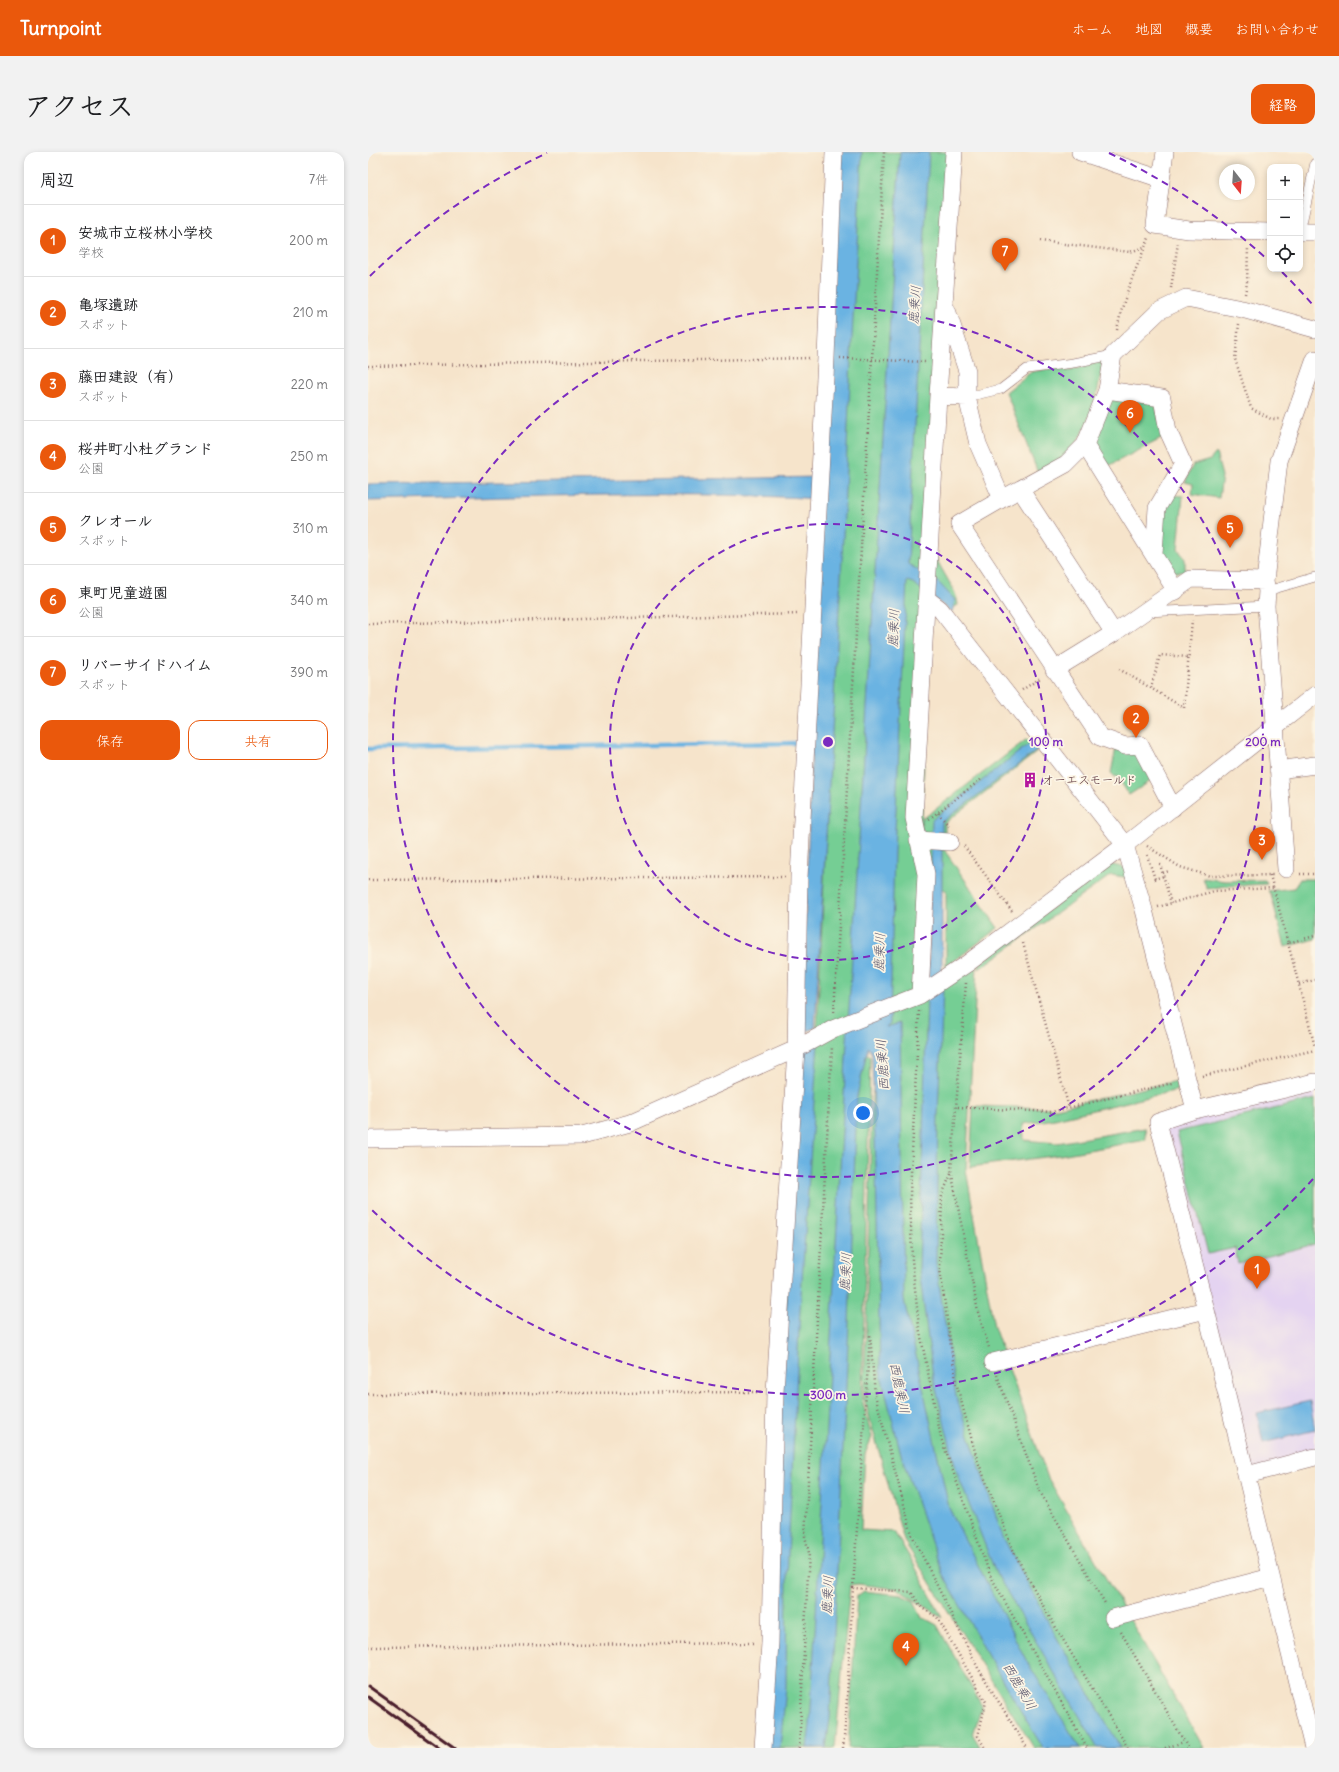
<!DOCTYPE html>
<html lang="ja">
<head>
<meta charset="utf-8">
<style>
  :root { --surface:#fff; --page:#f2f2f2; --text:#202124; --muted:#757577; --line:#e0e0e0; --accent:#ea580c }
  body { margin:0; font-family:Delius,"Klee One",sans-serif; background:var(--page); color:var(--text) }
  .controls { position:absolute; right:12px; top:12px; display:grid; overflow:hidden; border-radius:8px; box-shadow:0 2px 6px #0003 }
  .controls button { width:36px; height:36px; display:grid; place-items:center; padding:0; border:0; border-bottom:1px solid var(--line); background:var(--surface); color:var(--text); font:20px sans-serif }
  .compass { position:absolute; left:851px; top:12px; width:36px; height:36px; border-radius:50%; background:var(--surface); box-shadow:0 2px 6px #0003; rotate:163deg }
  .you { position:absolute; left:495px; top:961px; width:14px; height:14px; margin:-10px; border:3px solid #fff; border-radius:50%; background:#1a73e8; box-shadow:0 0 0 6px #1a73e833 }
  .badge { display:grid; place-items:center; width:26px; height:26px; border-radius:50%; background:var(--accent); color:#fff; font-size:13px; font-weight:700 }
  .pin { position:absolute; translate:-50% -33px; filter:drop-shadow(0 1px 2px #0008) }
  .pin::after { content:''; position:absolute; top:21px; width:14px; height:12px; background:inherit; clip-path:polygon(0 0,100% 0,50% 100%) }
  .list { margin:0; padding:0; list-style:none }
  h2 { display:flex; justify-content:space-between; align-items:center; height:52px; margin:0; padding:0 16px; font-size:17px }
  h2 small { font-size:13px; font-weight:400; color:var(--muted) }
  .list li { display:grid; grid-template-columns:26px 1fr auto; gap:12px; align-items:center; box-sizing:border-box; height:72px; padding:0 16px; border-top:1px solid var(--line) }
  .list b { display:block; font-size:15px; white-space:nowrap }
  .list p { margin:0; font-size:13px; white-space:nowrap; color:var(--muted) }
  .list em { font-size:13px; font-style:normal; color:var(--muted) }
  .actions { display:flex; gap:8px; padding:12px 16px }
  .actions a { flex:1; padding:9px 0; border:1px solid var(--accent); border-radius:12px; text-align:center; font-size:14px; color:var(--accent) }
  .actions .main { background:var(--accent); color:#fff }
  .icon { flex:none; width:22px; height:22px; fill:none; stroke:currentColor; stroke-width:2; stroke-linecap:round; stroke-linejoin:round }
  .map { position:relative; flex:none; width:947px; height:1596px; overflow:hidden; border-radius:12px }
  header { display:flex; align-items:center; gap:24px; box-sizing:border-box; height:56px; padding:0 20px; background:var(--accent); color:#fff }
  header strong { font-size:19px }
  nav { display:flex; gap:22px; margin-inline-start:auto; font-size:14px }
  .intro { display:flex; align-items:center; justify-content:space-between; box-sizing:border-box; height:96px; padding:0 24px }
  h1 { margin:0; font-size:28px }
  .button { padding:10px 18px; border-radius:12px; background:var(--accent); color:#fff; font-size:14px; font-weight:700 }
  main { display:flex; gap:24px; padding:0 24px }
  aside { flex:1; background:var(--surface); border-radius:12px; box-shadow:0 2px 6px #0003 }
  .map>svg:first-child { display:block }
</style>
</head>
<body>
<header>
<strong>Turnpoint</strong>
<nav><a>ホーム</a><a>地図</a><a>概要</a><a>お問い合わせ</a></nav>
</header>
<div class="intro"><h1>アクセス</h1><a class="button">経路</a></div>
<main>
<aside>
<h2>周辺<small>7件</small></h2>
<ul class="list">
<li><span class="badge">1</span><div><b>安城市立桜林小学校</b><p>学校</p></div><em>200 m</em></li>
<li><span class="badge">2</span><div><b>亀塚遺跡</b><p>スポット</p></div><em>210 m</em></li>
<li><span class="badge">3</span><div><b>藤田建設（有）</b><p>スポット</p></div><em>220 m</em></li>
<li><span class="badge">4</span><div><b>桜井町小杜グランド</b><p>公園</p></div><em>250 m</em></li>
<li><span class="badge">5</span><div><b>クレオール</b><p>スポット</p></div><em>310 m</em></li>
<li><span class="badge">6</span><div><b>東町児童遊園</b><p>公園</p></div><em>340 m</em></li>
<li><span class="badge">7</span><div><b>リバーサイドハイム</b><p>スポット</p></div><em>390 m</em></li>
</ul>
<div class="actions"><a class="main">保存</a><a>共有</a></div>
</aside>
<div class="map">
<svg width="947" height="1596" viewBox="0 0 947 1596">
  <rect width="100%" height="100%" fill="#fcf5e5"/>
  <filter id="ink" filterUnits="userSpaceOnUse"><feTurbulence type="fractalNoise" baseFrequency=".025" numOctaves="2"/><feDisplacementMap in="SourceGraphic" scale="8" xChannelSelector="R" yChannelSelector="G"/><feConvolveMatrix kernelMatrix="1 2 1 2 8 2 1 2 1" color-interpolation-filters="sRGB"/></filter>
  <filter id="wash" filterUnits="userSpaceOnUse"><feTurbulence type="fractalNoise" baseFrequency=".012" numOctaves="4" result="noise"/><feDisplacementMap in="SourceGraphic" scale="16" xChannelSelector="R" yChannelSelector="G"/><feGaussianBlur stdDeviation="0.9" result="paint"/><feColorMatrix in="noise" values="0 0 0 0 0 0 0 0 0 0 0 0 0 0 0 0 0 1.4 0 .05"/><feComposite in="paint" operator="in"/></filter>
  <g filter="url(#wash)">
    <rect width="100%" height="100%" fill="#f6e4cb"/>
    <path fill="#e4d3f1" d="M947,931V1305L879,1323L790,970Z"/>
    <path fill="#74ce94" stroke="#5f7660" d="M490,0H580L552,716L546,839L449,877Z
      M735,208C729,248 723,277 694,308C688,313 677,317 670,321L638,240L663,220L685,216L702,219Z
      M742,246L787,251L795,286L740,314L727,296Z
      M848,301L854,324L851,346L824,342L825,332L817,330L825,313L842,308Z
      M804,343L815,344L810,397L817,407V420H805L792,398L794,358Z
      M567,403C572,418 590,439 590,453L580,458L563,439Z
      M659,587L669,600L577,671V699L630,776L578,815V738L561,737L552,669Z
      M748,596L767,600L784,628L761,643L749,624L747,625L743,621Z
      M740,712L759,716L764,735L757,725L743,723L611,817V812Z
      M835,726L857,729L897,728L899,732L857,734L839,737Z
      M932,727H947V787L917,795L903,743L900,739L926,736Z
      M609,814L598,1018L626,1175L680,1326L836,1596H666L536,1389L496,1246L504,945L518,864Z
      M478,877L502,905L494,1247L504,1285L497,1302L493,1378L526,1380L543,1407L574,1465L529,1437L490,1432L482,1433L467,1596H395L430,899Z
      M808,929L810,938L687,967L655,972L656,988L689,991L777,976L778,988L692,1003L602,1015L605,954L688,956Z
      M947,947V1092L870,1112L867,1096L840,1102L809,980Z
      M496,1439L533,1443L546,1449L554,1465L569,1473L614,1554L605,1583L613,1596H480L489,1444Z"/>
    <path fill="#6bb3e2" stroke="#5a6986" d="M469,0H494L484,185L474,407L447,876L433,881L453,347C303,338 150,345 0,349V332L454,325Z
      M532,0H561L540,412L570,430L587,448L584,460L545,431L539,429L526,700L522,871L518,875L532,871L536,1148L581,1356L658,1508L712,1596H675L630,1521L574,1421L534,1306L512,1219L508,1016L504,902L500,895L489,944L481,1171L462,1566L458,1596H439L442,1573L478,906Z
      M666,588L672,596L574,670V823L560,832L564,668Z
      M575,835L570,963L568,1111L588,1244L635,1385L689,1486L753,1596H730L627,1419L589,1321L565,1225L551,1117L559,845Z
      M450,890L432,1158L419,1424L418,1536L412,1596H397L408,1344L433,897Z
      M942,1249L947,1278L895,1291L889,1261Z"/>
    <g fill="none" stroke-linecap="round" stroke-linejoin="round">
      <path stroke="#6bb3e2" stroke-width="4.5" d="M0,597L434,591"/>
    </g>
  </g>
  <g filter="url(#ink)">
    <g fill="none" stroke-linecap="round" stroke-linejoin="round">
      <defs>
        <path id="service" d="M932,80L947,11
          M599,245L633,237L659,217L705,211L745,203
          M899,439L947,425
          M779,460L898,454"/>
        <path id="minor" d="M712,0L793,27
          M797,0L787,73L821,78L902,80
          M932,80H947
          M579,158L599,219V245
          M739,238L745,203L791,159L818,146L874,157L947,177
          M570,244L586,0
          M717,293L808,439
          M652,337L746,481
          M786,402L789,356L815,312L800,279L794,246L739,238L717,293L698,312L634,347L591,372L732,585L757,594L772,593L805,656
          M559,447L572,457L757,693L776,758L827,958
          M686,518L746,481L823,427L897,429
          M910,618L947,613
          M550,688L582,690
          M918,717L898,454L899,439L897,429L911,309L947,207
          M552,843L558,722L546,666L570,244L599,245L610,292L634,347
          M0,987L214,984L262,971L428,897L465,877L552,843L600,811L757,693L947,543
          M625,1210L838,1158
          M879,1323L947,1305
          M745,1466L903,1425
          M395,1596L402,1491L407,1240L428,897L431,725L458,206L466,0
          M945,1596L838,1158L790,970L827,958L947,930"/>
      </defs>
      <use href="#service" stroke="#866463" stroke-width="10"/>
      <use href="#minor" stroke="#866463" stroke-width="18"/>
      <path stroke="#866463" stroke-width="2.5" stroke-dasharray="1 3" stroke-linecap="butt" d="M672,89L762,100L776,95
        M803,136L810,91
        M877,142L879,131L880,95
        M871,172L867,207L883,256L903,267H911
        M749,178C755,146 768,116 781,86
        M472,206L557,210
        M0,214L443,206
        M0,472L431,462
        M751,517L816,556L824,468
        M783,536L792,503L821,505
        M654,538L674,525
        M570,661L581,674
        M561,667L615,626
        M596,694L644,759
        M779,694L812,715L842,724L905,723
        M779,703L787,727
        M792,712L803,751
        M795,721L801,719
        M932,722H947
        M902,723L920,791L947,784
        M786,727L796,724
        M0,728L417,725
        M790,755L846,739L905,736
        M655,791L701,956
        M920,791L947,895
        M598,831L583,1018L610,1160L621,1196
        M931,832L947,828
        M551,859L542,1042L544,1108L551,1175L573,1286L622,1423L719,1596
        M466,860L516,0
        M834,924L947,898
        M590,955L683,960L804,931
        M583,1022L574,1043L572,1117L588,1230L609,1307L646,1400L678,1459L760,1596
        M629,1223L671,1338L738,1453
        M0,1242L393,1240
        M485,1436L502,1182L507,1243L544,1383L610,1516L659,1596
        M753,1480L820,1596
        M0,1495L387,1491
        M431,1596L441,1401L437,1384L464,895
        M475,1596L478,1563L485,1436L543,1440L554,1456L569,1465L618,1550L610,1584L617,1596
        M797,1596L816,1590"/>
      <use href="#service" stroke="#fff" stroke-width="9"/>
      <use href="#minor" stroke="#fff" stroke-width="17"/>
      <path stroke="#4a1f2b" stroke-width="3" d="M0,1534L87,1596
        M0,1545L71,1596"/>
    </g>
  </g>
  <g fill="none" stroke="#7b2cbf" stroke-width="2" stroke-dasharray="7 5">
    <circle cx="460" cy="590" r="218"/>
    <circle cx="460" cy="590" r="435"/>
    <path d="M945 1027A653 653 0 0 1 2 1056M2 124A653 653 0 0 1 179 1M741 1A653 653 0 0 1 901 109M914 120A653 653 0 0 1 945 153"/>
  </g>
  <defs>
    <symbol id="building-bare" viewBox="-9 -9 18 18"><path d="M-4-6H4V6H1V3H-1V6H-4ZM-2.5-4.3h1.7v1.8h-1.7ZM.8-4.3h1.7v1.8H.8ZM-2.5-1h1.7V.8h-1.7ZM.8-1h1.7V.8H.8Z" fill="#b5179e" stroke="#fcf5e5" stroke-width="2.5" paint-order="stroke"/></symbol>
  </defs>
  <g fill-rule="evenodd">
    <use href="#building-bare" x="651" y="617" width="22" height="22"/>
  </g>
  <g text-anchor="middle" stroke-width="3.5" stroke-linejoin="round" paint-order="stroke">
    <g font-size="12" fill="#4a1f2b" stroke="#fcf5e5" text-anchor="start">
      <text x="674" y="632">オーエスモールド</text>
    </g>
    <g font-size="13" font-style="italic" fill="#56536b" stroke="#fcf5e5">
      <text transform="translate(546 153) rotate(-86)" y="5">鹿乗川</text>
      <text transform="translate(525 476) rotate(-88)" y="5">鹿乗川</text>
      <text transform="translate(511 800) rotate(-88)" y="5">鹿乗川</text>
      <text transform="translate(514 913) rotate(-94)" y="5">西鹿乗川</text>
      <text transform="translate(477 1120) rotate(-87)" y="5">鹿乗川</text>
      <text transform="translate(532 1236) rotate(78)" y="5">西鹿乗川</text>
      <text transform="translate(459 1443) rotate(-87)" y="5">鹿乗川</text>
      <text transform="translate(652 1534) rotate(60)" y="5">西鹿乗川</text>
    </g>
  </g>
  <circle cx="460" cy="590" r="6" fill="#7b2cbf" stroke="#fcf5e5" stroke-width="2"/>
  <g font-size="12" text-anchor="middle" font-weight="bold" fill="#7b2cbf" stroke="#fcf5e5" stroke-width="3.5" stroke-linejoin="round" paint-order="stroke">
    <text x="678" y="594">100 m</text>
    <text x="895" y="594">200 m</text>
    <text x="460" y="1247">300 m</text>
  </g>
</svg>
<div class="controls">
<button>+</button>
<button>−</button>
<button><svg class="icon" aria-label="locate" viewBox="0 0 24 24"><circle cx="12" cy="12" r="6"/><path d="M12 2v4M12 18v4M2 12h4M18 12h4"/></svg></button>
</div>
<svg class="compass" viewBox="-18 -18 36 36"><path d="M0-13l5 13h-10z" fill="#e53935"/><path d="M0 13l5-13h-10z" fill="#757577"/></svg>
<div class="you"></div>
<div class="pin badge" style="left:889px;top:1137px">1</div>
<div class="pin badge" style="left:768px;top:586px">2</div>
<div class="pin badge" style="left:894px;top:708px">3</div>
<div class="pin badge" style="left:538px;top:1514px">4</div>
<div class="pin badge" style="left:862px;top:396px">5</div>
<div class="pin badge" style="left:762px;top:281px">6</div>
<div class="pin badge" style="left:637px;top:119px">7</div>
</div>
</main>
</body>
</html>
